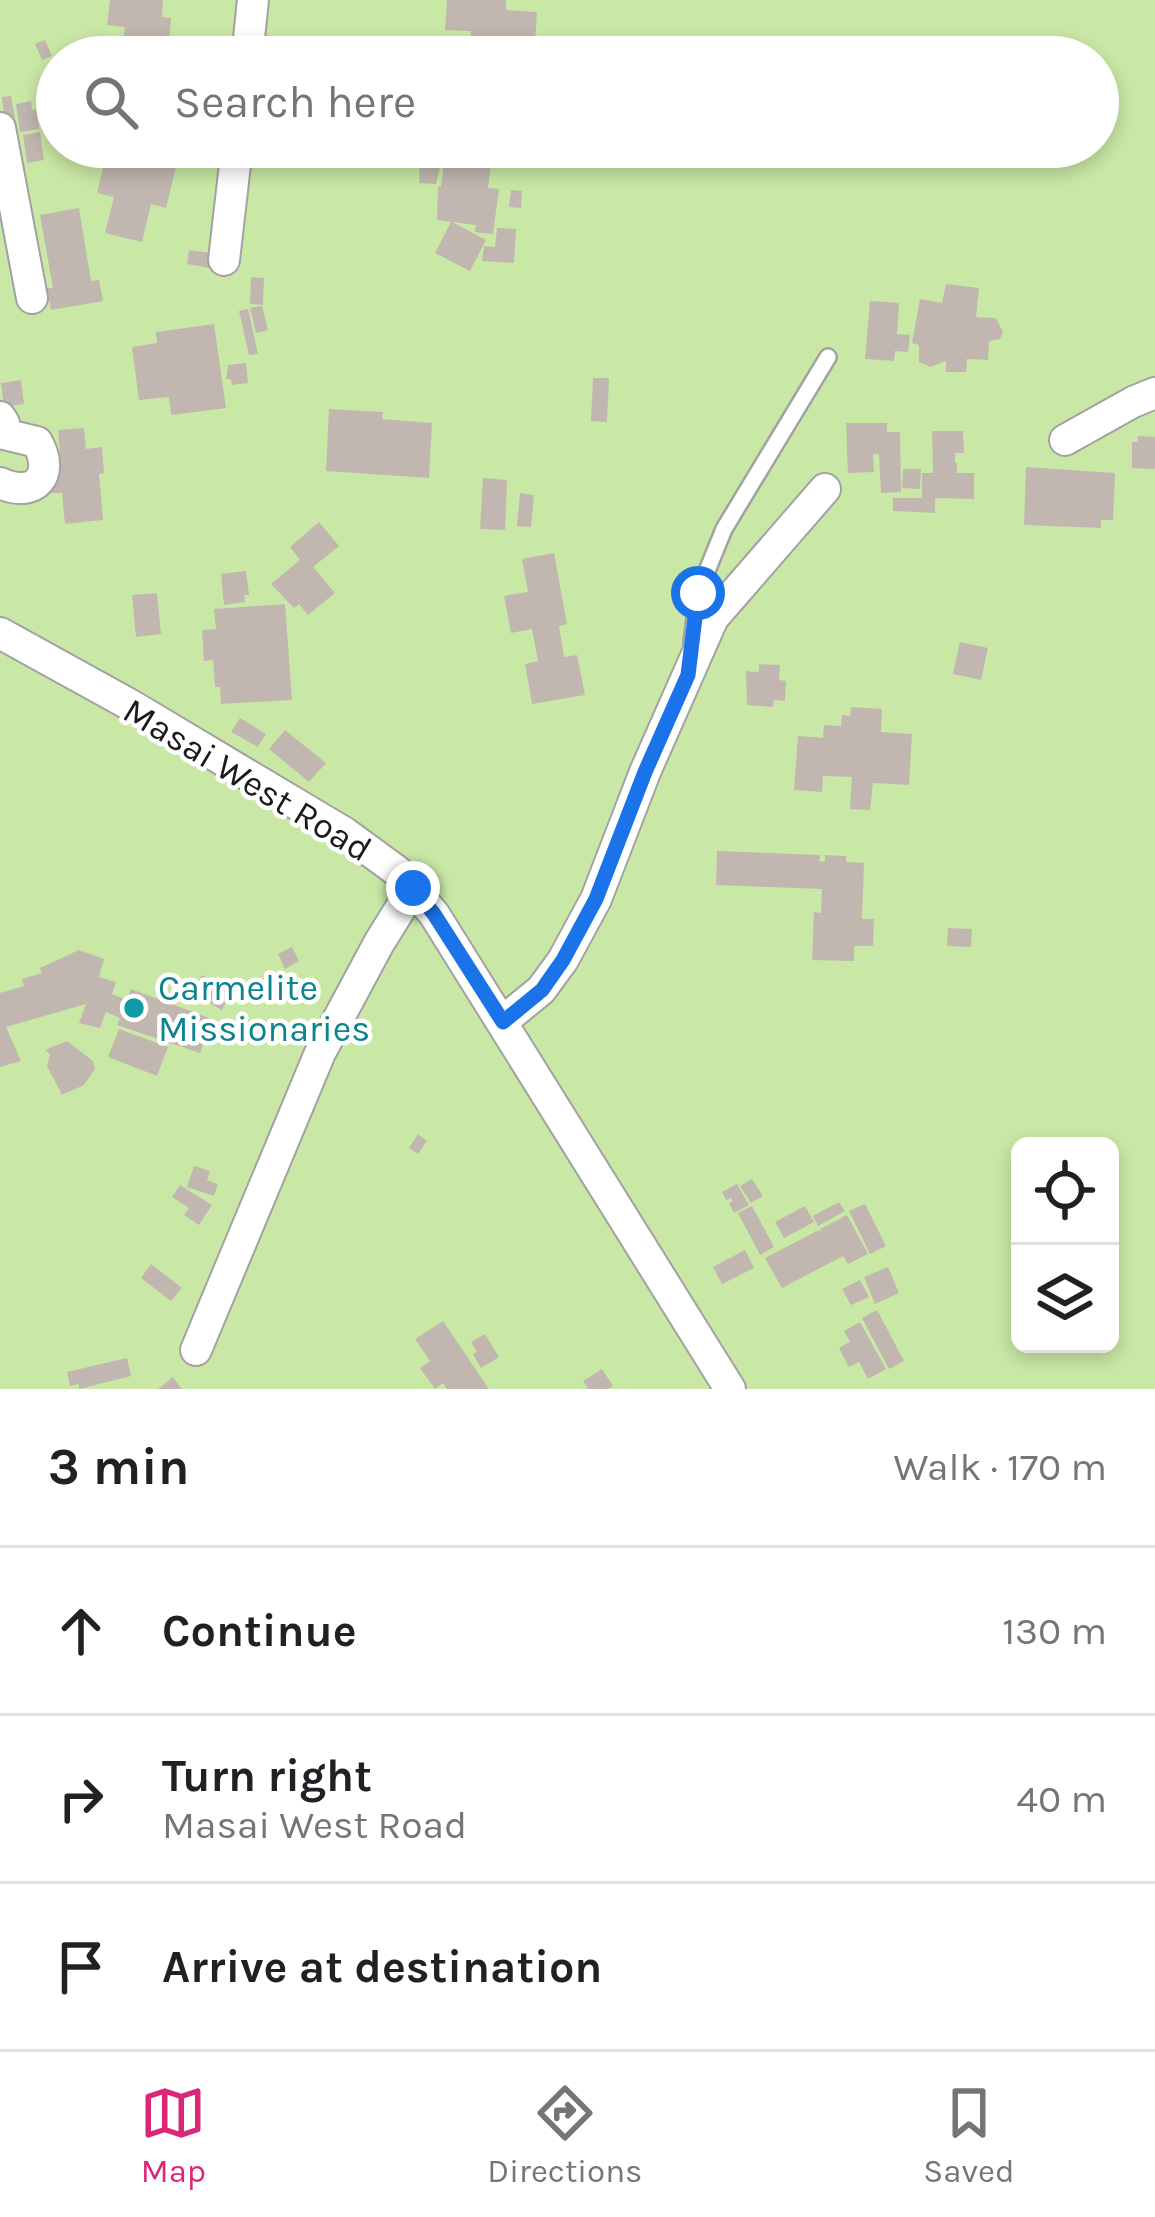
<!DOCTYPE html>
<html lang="en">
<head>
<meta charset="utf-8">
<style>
  :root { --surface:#fff; --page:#f6f6f6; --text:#202124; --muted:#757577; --line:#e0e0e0; --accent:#db2777 }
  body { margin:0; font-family:Karla,sans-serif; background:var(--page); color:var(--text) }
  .controls { position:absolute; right:36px; bottom:36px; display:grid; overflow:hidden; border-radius:18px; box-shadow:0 6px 18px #0003 }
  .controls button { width:108px; height:108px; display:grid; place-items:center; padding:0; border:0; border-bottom:3px solid var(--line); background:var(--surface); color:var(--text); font:60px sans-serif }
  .stop { position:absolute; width:36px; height:36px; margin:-27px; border:9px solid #1a73e8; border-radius:50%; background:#fff }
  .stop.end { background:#1a73e8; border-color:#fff; box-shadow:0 3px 12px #0008 }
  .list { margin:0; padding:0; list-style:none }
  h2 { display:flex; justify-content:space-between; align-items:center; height:156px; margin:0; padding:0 48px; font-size:51px }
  h2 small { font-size:39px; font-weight:400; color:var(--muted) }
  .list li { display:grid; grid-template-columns:78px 1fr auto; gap:36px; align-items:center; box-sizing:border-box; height:168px; padding:0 48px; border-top:3px solid var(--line) }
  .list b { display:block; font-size:45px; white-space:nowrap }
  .list p { margin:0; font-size:39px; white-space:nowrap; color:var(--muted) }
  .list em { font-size:39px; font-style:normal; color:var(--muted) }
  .icon { flex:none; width:66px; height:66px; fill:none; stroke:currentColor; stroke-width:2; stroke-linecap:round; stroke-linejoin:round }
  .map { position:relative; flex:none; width:1155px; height:1389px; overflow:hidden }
  .search { position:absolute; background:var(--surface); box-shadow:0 6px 18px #0003; left:36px; right:36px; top:36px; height:132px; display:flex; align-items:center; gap:30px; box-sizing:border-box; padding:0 42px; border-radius:66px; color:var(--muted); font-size:45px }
  .sheet { height:660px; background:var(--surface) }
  nav { display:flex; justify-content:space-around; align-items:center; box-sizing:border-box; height:168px; border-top:3px solid var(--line); background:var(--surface); font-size:33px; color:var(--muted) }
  nav a { display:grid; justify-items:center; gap:6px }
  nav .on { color:var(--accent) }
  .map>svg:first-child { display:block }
</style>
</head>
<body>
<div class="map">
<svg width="1155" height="1389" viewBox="0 0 1155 1389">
  <rect width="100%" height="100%" fill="#ede8e0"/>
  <path fill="#cae8a5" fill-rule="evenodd" d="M0,0H1155V1389H0ZM57,57H1098V147H57ZM1020,1146H1110V1344H1020Z"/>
  <path fill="#c1b7b0" d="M110,0H163L162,17L171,18L169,46L123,42L125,27L107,25Z
    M447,0H506V10L537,12L535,43L489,39V49L470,48L471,31L445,30Z
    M45,40L52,56L42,60L35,44Z
    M995,40L1008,41L1006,57H994Z
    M493,46L521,48L520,57H492Z
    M11,96L16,124L5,125L2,97Z
    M31,101L32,110L36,109L39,129L20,132L16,104Z
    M40,132L44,160L27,163L23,135Z
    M108,147H181L166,208L151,204L142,242L105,233L114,197L97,193Z
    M439,147H493L488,188L499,189L493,234L475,232L476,225L452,222L486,240L470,271L435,253L451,222L437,220L438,187H441L444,164H450L437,162Z
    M420,158H434V164H441L436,184L419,183Z
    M511,190L522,191L521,208L509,207Z
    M79,208L91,281L99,280L103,301L51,310L47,288H53L40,215Z
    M497,228L516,229L514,263L482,261L484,246L495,247Z
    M189,250L212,253L210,268L187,264Z
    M251,277L264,278L263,305L250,304Z
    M946,284L979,288L976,317L996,318L1003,332L1000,339L989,341L988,360L967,359L966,372H946V361L930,367L919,362V345L912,343L920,299L942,303Z
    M870,301L899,303L897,334L910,335L908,352L895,351L894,361L865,359Z
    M262,306L268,330L256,333L250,308Z
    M248,309L258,354L249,355L239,311Z
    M214,324L226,408L171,415L169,397L139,400L132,347L157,343L156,332Z
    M246,363L248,383L232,385L231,379H226L228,365Z
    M593,378H609L607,422L591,421Z
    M21,380L24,404L4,407L1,383Z
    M329,409L383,412L382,419L432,423L429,478L326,471Z
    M846,423H887V432H900L901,492L881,493L879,454H873L874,472L848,473Z
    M84,428L86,449L102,447L104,473L99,474L103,520L65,524L62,493H52L49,469L61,467L58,430Z
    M932,431H963L964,453H955V463H957V473H974V499L935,498V513L893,511V498H922V473H933Z
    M1138,436L1155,437V469L1132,468V442H1138Z
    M1026,467L1115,473L1113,520H1101V528L1024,525Z
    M903,469H921L920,489L902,488Z
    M483,478L507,480L505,530L480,529Z
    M520,493L534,495L531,527L517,526Z
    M319,522L339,546L313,567L335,593L308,615L299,604L294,608L271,584L300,560L290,547Z
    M554,553L567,624L559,626L564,657L577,655L585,695L532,704L525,664L538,661L532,629L511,633L504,596L528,592L522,559Z
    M246,571L249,595H244L245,602L224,605L221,574Z
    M157,593L161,634L136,637L132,595Z
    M285,604L292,700L221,704L220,687H215L213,660L204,661L202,630L216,629L214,609Z
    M960,642L988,648L981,680L953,674Z
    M759,664L780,665L779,680L786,681L785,701L774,700L773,707L747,705L746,671L759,672Z
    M851,707L882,709L881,732L912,734L909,785L873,783L870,810L850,809L852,777L823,776L822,792L794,790L798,736L823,738L824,725L841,726L842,715L850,716Z
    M240,718L266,734L258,747L231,732Z
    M285,730L326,763L309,782L269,749Z
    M717,851L820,855L819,861L825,862V855L846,856V862L864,863L862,919H874L873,946H854V961L812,960L814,912L821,913L822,889L716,885Z
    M948,928L972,929L971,947L947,946Z
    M292,947L299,961L285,969L278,954Z
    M79,950L104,959L99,977L116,982L112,994L127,1000L131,989L212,1019L200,1053L117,1025L120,1018L106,1012L100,1028L79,1023L86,1004L6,1027L21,1061L0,1067V993L24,986L22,979L42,973L40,968Z
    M202,975L232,992L222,1010L191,993Z
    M119,1029L168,1047L157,1076L108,1057Z
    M67,1041L93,1061L95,1069L84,1085L62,1095L47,1066L50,1054L45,1050Z
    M418,1134L427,1141L418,1154L409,1148Z
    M194,1166L210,1171L207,1180L218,1184L214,1196L187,1187Z
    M752,1179L763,1196L751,1203L740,1186Z
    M737,1184L749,1205L734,1213L729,1203L733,1201L731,1198L726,1200L722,1192Z
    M180,1185L212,1205L199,1225L184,1215L189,1208L172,1197Z
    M839,1202L845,1211L818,1226L813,1216Z
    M865,1204L886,1246L870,1254L849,1211Z
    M752,1206L774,1247L760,1255L738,1213Z
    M805,1206L814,1222L784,1238L775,1222Z
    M847,1215L868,1254L848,1264L843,1256L782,1288L765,1258L819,1230L821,1233L820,1229Z
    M745,1250L754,1268L722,1284L713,1267Z
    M151,1264L182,1288L171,1301L141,1278Z
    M888,1267L899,1293L875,1304L864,1277Z
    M860,1280L869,1297L851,1305L842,1289Z
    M877,1310L904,1361L889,1369L862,1318Z
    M443,1321L489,1389H447L443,1383L435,1389L420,1368L430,1361L415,1339Z
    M860,1322L886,1369L868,1379L859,1362L849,1367L839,1348L850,1342L844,1331Z
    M485,1334L499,1357L481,1368L473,1354L477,1352L471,1342Z
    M127,1358L131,1376L79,1389V1384L70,1386L67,1372Z
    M602,1369L613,1386L608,1389H588L583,1381Z
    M173,1377L182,1389H158Z"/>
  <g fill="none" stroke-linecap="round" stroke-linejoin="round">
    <defs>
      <path id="lane" d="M692,643L698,593L724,529L828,357"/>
      <path id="street" d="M247,57L253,0
        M0,128L32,298
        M224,260L237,147
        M0,417L4,423V434L37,442C56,475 35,499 0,483
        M1065,440L1133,402L1155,393
        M0,633L134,707L345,833L397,871L434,914L730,1389
        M503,1021L541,990L563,960L596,899L645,772L713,618L825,489
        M196,1350L320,1053L379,943L413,888"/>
    </defs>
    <use href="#lane" stroke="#a2a2a2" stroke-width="20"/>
    <use href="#street" stroke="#a2a2a2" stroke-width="34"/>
    <use href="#lane" stroke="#fff" stroke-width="15"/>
    <use href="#street" stroke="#fff" stroke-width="30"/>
  </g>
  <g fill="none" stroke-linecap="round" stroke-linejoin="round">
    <path stroke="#1a73e8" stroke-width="15" d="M413,888L434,914L503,1022L542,990L563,960L596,899L645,772L688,675L698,593"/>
  </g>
  <circle fill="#0f9aa8" stroke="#fff" stroke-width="4.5" cx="134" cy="1008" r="12"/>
  <g text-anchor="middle" stroke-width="9" stroke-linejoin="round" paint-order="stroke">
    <g font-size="36" fill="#1b1b1b" stroke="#fff">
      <text transform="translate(248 779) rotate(31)" y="13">Masai West Road</text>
    </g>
    <g font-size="36" fill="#0d838f" stroke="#fff" text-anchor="start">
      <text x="158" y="1000">Carmelite<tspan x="158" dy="41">Missionaries</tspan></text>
    </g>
  </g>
</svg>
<div class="controls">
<button><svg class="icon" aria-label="locate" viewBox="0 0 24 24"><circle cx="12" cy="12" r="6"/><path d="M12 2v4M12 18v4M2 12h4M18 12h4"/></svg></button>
<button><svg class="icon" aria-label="layers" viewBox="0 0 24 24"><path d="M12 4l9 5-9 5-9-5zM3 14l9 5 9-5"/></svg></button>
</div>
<div class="stop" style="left:698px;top:593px"></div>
<div class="stop end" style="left:413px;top:888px"></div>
<div class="search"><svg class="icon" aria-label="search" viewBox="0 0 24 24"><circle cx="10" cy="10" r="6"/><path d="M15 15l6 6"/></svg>Search here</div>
</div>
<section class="sheet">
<h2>3 min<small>Walk · 170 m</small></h2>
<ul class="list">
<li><svg class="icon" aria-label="ahead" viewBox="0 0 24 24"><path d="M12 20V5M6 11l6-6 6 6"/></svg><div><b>Continue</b></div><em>130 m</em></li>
<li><svg class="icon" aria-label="right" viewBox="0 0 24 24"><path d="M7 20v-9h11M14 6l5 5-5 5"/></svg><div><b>Turn right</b><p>Masai West Road</p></div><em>40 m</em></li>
<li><svg class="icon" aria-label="arrive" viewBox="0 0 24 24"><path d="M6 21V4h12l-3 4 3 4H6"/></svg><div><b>Arrive at destination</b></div></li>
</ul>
</section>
<nav>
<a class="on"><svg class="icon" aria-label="map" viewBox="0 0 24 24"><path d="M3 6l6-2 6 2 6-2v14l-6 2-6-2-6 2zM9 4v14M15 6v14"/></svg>Map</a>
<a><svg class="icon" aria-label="directions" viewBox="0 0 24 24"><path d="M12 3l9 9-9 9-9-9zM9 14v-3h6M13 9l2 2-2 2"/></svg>Directions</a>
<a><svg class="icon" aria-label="saved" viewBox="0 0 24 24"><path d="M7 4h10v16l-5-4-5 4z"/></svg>Saved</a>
</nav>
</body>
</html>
